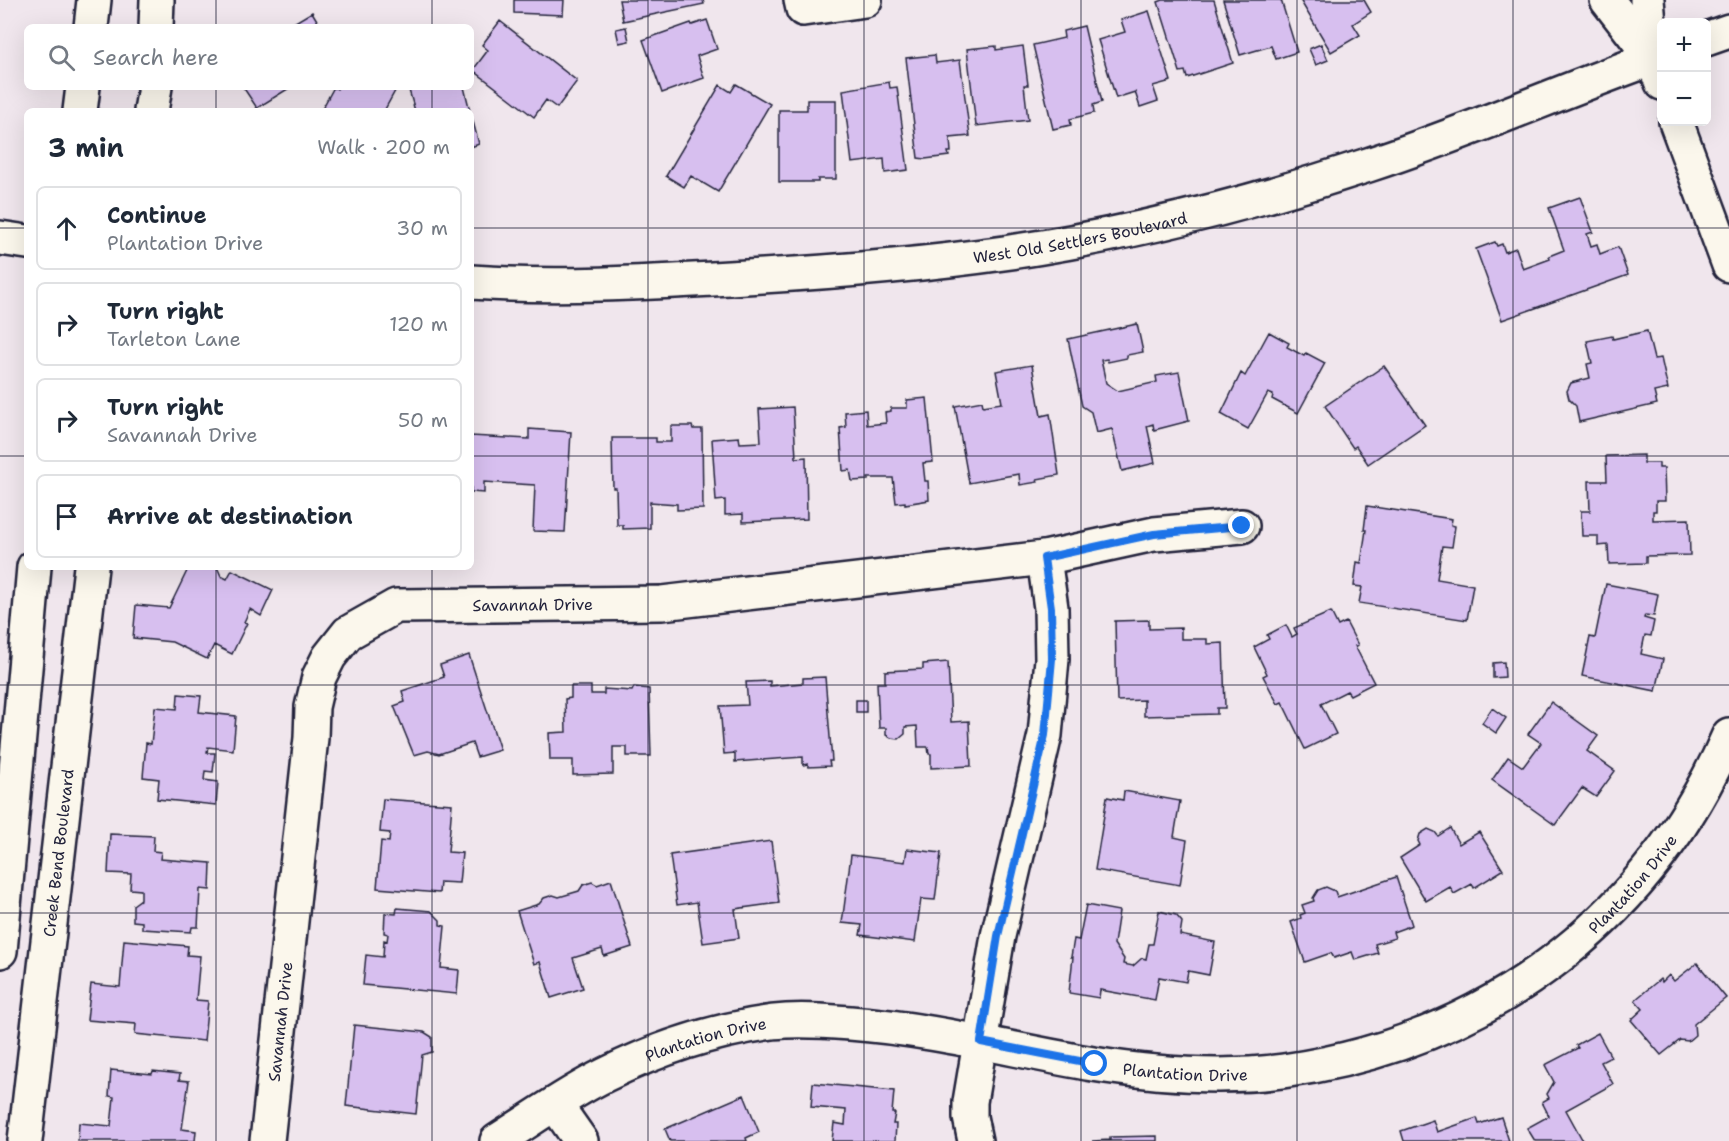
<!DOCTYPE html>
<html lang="en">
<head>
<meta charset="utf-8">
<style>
  :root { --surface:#fff; --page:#f6f6f7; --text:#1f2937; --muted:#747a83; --line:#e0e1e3 }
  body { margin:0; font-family:"Shantell Sans",sans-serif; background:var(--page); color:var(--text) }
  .controls { position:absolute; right:18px; top:18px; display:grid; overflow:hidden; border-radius:9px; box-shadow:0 6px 24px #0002 }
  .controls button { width:54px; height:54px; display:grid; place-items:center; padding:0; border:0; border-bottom:2px solid var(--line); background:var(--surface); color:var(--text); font:30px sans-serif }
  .stop { position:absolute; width:18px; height:18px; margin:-14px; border:4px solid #1a73e8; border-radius:50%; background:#fff }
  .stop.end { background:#1a73e8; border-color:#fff; box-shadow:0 2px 6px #0008 }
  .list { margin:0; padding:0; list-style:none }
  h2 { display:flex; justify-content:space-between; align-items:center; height:78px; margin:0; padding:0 24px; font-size:26px }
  h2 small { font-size:20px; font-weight:400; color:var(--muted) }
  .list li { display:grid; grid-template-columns:39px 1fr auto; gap:18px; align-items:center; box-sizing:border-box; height:84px; margin:0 12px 12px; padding:0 12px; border:2px solid var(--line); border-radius:9px }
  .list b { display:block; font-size:22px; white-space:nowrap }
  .list p { margin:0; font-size:20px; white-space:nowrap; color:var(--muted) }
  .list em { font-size:20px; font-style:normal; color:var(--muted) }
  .icon { flex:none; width:33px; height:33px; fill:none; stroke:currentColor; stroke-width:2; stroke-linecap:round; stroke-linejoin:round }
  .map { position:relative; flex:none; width:1729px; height:1141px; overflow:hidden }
  .search { position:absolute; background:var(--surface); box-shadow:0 6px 24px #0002; left:24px; top:24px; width:450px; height:66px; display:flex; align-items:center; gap:15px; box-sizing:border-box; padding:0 21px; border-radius:9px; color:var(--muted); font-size:22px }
  .panel { position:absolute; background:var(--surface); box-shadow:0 6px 24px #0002; left:24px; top:108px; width:450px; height:462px; border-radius:9px }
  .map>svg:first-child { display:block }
</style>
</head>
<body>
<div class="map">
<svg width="1729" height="1141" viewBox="0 0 1729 1141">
  <rect width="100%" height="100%" fill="#f0e6ed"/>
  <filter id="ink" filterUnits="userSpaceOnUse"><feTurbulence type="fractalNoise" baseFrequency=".0167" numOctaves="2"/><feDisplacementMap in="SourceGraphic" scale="12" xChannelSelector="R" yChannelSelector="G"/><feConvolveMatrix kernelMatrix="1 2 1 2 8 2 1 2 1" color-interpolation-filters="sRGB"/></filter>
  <g filter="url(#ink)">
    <path fill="#d7bfef" stroke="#22223b" stroke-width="1.5" d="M514,0H564L563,15L514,13Z
      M619,0H703L704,4L623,21Z
      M1163,0H1214L1233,63L1187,78L1185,71L1180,72L1158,2Z
      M1223,0H1281L1297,52L1276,59L1271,46L1240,55Z
      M1300,0H1364L1371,12L1353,24L1360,35L1331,52Z
      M1149,11L1171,81L1153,86L1158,101L1140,107L1135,92L1116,98L1098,40L1125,32L1121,20Z
      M312,12L321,27H287Z
      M707,20L717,49L697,56L704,78L662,93L643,40L691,23L692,25Z
      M500,21L577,81L557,108L546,100L534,117L473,70L488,50L482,45Z
      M1084,26L1102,102L1093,105L1094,113L1070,119L1071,125L1053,129L1033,45L1064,38L1063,31Z
      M626,27L629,41L619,43L616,29Z
      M1321,44L1328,60L1316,65L1309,49Z
      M996,46V50L1023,46L1028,85H1024L1028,120L976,126L967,49Z
      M935,55L936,63L960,60L970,136L950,138L951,152H948L949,156L925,159L918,158L906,58Z
      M889,82L890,88L897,87L908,170L885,173L884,159L852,163L843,90Z
      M736,84L770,104L718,192L691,176L684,187L666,176L720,85L731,92Z
      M243,87H291L257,108Z
      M334,87L337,89L338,87H389L395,91L384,111H321Z
      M421,87H464L470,111H415L409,90Z
      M807,100H836V179H818V182H779V110H807Z
      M471,114L479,144L471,147Z
      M1580,197L1593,232L1587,234L1591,246L1597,244L1600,254L1618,247L1628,275L1502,320L1476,249L1495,242L1497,246L1502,244L1505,252L1516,248L1523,269L1550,259L1549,256L1564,250L1549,208Z
      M1137,324L1143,352L1127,355V358L1108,362L1107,359L1101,360L1106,383L1118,391L1157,382L1156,376L1179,372L1189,421L1154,430L1153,424L1147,426L1155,463L1122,471L1112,429L1096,433L1091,412L1082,406L1068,339Z
      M1647,331L1654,359L1661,358L1668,389L1654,392L1657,404L1579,422L1576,406L1569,399L1567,391L1571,383L1590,378L1587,364L1592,363L1587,341L1612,336L1613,339Z
      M1269,332L1289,343L1287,347L1304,356L1306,353L1325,363L1298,413L1272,399L1273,395L1268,393L1248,429L1221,414L1241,373L1245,376Z
      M1032,365L1041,416L1050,414L1059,475L1037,479L1038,482L1020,485L1019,474L969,483L955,406L982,401L983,406L1002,403L996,371Z
      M1384,366L1425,425L1368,464L1356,446L1353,448L1325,406Z
      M927,398L933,462L923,463L925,481H928L929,500L905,504V502L896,503L893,478H868V480L852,481L850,470L843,471L840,428L846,427L845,412L866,410L867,425L886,423L885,412L891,411V408H907V400Z
      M793,407L796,458L806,457L807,519L743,522V514L725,515V500L716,501L712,439L739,437L740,443L761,442L759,409Z
      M671,426H692L693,429H702L703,509L677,510V504L650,502V528L623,529V525H617L616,488H613L612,438H656V442H671Z
      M529,429L571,432L565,532L533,531L535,485L484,482V493L471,492V436L529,439Z
      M1644,455V463H1659V468H1664L1665,501H1656V511H1653V520L1689,519L1690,555L1646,556V563L1609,564L1608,545L1598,546V536H1582L1581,511H1590L1589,481H1607L1606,456Z
      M1367,506L1452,519L1451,525L1455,526L1452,547L1442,546L1437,579L1473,585L1467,620L1359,603L1362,587L1354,586L1357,562L1361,563L1366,530H1364Z
      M186,567H217L221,576L227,579L232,570L273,590L261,616L250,609L244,622L247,623L232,654L214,645L207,659L172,642L133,638L136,605L169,608L187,571Z
      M1606,584L1658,594L1654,616L1645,615L1644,618L1654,621L1651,636L1645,635L1641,654L1663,659L1656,691L1582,676L1590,637L1595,638Z
      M1331,612L1338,626L1346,622L1358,645L1355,646L1374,683L1350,695L1347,691L1321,704L1336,734L1305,749L1282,702L1278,704L1263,676L1267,674L1254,647L1269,639L1267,635L1286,625L1292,637L1297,634L1294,628Z
      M1149,620V629L1181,628V639H1207V644L1223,643L1225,708H1217V714L1144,716V700L1117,701L1115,621Z
      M469,655L500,750L477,757L472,743L439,754L428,751L414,755L394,706L405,702L402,691L444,677L440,665Z
      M948,662L951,722L969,721L971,766L931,768V754H929L928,747H918L917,726L905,727V734L899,739L891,738L886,735V728H879L877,683H885V671L923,669V664Z
      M1504,662L1505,677L1493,678V663Z
      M825,677L832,761H829L830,766L808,767V764L803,765V757L735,762V753L724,754L720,706L748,705L746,682L770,681V686L803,683V678Z
      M571,686H591V694H604V689L632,691L634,687L649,689L651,756H627V747H613V774L573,775V760H550L549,733L566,732L565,699L571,698Z
      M178,694L201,696L199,712L236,716L233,750L208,747L207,753H215L213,772L205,771L204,780L218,782L216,805L157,799L159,779L143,777L146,743L151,744L155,707L177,709Z
      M856,700H866V712H856Z
      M1551,702L1598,736L1587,751L1615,771L1596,797L1582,788L1555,825L1492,780L1508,757L1523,767L1541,743L1528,734Z
      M1492,708L1506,718L1496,733L1482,723Z
      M1124,791L1180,801L1174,837L1187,840L1180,885L1095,870L1107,797L1123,800Z
      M383,799L452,804L448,852L462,853L459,883L440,882L439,893L377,888L381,841L389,842L390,833L380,832Z
      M1450,828L1459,844L1479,832L1503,870L1474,888L1472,884L1454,894L1450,887L1426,901L1400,858L1420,845L1418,841L1420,834L1428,829L1435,832L1438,836Z
      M110,834L154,836L153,851L161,852L160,859L211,863L210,890L200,889L198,927H192L191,932L142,929V922L133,921V905L141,899V890L130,889L131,874L108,873Z
      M771,841L779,903L735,909L739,938L703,943L697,902L677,905L670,855Z
      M907,849L941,853L935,900L921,899L915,942L860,935L862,925L842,923L851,855L905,862Z
      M1396,877L1412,925L1393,932L1395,938L1375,944L1378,953L1355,960L1352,952L1334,958L1331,953L1305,962L1291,922L1301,918L1300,915L1305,913L1302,905L1314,901L1313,898L1318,890L1326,887L1335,891L1337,897Z
      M611,880L632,947L604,956L602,949L573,958L583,988L551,998L540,962L534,964L517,911L539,904L544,898L553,895L559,897L579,891L583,885L592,882L597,885Z
      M1086,905L1119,911L1114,944L1124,959L1123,964L1133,966L1142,958L1146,959L1149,944H1153L1159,911L1176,915L1182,922L1180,935L1215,942L1209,975L1188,971L1186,982L1159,977L1155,1000L1100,990L1099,998L1069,993L1073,957H1071L1074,939L1079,940Z
      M397,908L431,911L440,920V925L445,926L441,968L459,970L457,994L363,985L366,955L383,957L384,940L387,941L388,934L384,933L385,913L396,914Z
      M124,940L188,946L187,955L200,956L196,1000L208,1001L204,1041L135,1034L136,1024L87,1020L91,984L120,987Z
      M1697,963L1726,998L1694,1024L1695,1035L1688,1041L1680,1040L1661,1055L1631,1020L1643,1009L1635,1000L1660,979L1662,982L1669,975L1674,981Z
      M354,1025L424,1032L432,1037V1052L422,1055L416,1114L346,1106Z
      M1598,1033L1611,1057L1601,1062L1613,1084L1566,1110L1583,1141H1535L1527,1128L1549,1116L1542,1102L1549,1098L1547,1094L1554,1082L1545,1065L1578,1048L1576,1045Z
      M111,1070L152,1074L153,1071L180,1074L179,1080L189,1081L182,1129L196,1131L195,1141H78L79,1123L111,1126L114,1097L109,1096Z
      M813,1083L894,1091L892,1113H895L893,1124H896L895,1141H832L834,1123L845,1125L846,1110L811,1107Z
      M744,1095L759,1132L746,1138L747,1141H670L665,1129Z
      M1501,1117L1509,1141H1404L1401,1131L1433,1120L1437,1132L1477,1118L1479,1124Z
      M1157,1136V1141H1092L1110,1140V1137Z"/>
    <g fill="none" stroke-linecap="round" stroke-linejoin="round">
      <defs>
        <g id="minor">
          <path d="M801,0L803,9L865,0"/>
          <path d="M1607,0L1652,58"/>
          <path d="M1647,0L1652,58L1662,83"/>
          <path d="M1676,122L1729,265"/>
          <path d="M555,1104L581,1141"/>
          <path id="s1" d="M267,1141L311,738L312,707L319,677L329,657L348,633L396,606L662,603L1044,558L1154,534L1242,526"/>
          <path id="s2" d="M497,1141C532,1119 568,1093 605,1075C657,1049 715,1030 773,1022C798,1019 825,1021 850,1023C932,1029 1012,1050 1093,1064C1155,1074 1221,1079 1283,1071C1485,1043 1648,922 1729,735"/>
          <path d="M975,1141L970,1117V1102L998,936L1045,735L1052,659L1051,608L1044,558"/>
        </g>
        <g id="tertiary">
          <path d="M91,27L94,0"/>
          <path d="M156,27L157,0"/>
          <path d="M80,111L83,87"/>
          <path d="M151,111L155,87"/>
          <path d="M0,951L34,567"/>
          <path id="s3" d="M25,1141L91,567"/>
        </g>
        <g id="secondary">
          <path d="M1706,39L1729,31"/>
          <path d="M0,238L27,242"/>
          <path id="s4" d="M471,282C557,288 643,283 729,278C821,273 913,266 1004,253C1127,235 1250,204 1368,165C1467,133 1563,90 1662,55"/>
        </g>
      </defs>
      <use href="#minor" stroke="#22223b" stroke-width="38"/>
      <use href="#tertiary" stroke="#22223b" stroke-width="38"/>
      <use href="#secondary" stroke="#22223b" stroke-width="38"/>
      <use href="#minor" stroke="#fbf7ec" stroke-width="33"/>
      <use href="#tertiary" stroke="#fbf7ec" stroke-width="33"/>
      <use href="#secondary" stroke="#fbf7ec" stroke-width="33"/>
    </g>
  </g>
  <g fill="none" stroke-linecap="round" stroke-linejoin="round" filter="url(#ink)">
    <path stroke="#1a73e8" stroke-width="8" d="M1095,1064L981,1042L998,936L1045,735L1052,659L1051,608L1044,558L1154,534L1242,526"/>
  </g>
  <path fill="none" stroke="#22223b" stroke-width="1.5" stroke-opacity="0.55" d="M216,0V27M432,0V27M648,0V1141M864,0V1141M1081,0V1141M1297,0V1141M1513,0V1141M216,87V111M432,87V111M0,228H27M471,228H1729M0,456H27M471,456H1729M216,567V1141M432,567V1141M0,685H1729M0,913H1729"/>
  <g text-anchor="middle" stroke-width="4.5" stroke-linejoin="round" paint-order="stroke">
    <g font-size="16" fill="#22223b" stroke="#fbf7ec">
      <text dy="6" stroke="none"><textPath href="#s4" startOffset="612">West Old Settlers Boulevard</textPath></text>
      <text dy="6" stroke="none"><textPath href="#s1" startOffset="712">Savannah Drive</textPath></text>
      <text dy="6" stroke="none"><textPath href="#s3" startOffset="290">Creek Bend Boulevard</textPath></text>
      <text dy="6" stroke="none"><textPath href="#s2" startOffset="1224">Plantation Drive</textPath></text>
      <text dy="6" stroke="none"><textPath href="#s1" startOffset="120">Savannah Drive</textPath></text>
      <text dy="6" stroke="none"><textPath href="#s2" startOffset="234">Plantation Drive</textPath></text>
      <text dy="6" stroke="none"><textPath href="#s2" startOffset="720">Plantation Drive</textPath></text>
    </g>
  </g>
</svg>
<div class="controls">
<button>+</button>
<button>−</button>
</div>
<div class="stop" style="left:1095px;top:1064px"></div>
<div class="stop end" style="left:1242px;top:526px"></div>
<div class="search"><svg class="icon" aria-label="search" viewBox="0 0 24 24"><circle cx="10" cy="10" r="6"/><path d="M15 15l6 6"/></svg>Search here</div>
<section class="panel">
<h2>3 min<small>Walk · 200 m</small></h2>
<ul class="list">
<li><svg class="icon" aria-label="ahead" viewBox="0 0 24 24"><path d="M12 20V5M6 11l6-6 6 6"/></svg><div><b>Continue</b><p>Plantation Drive</p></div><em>30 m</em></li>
<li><svg class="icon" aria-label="right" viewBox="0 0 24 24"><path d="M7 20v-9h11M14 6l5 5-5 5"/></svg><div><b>Turn right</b><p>Tarleton Lane</p></div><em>120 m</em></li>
<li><svg class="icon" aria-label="right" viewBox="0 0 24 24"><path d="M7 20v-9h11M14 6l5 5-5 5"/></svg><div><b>Turn right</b><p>Savannah Drive</p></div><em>50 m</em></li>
<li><svg class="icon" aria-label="arrive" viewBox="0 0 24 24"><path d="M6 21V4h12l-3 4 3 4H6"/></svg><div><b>Arrive at destination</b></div></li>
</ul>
</section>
</div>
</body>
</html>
